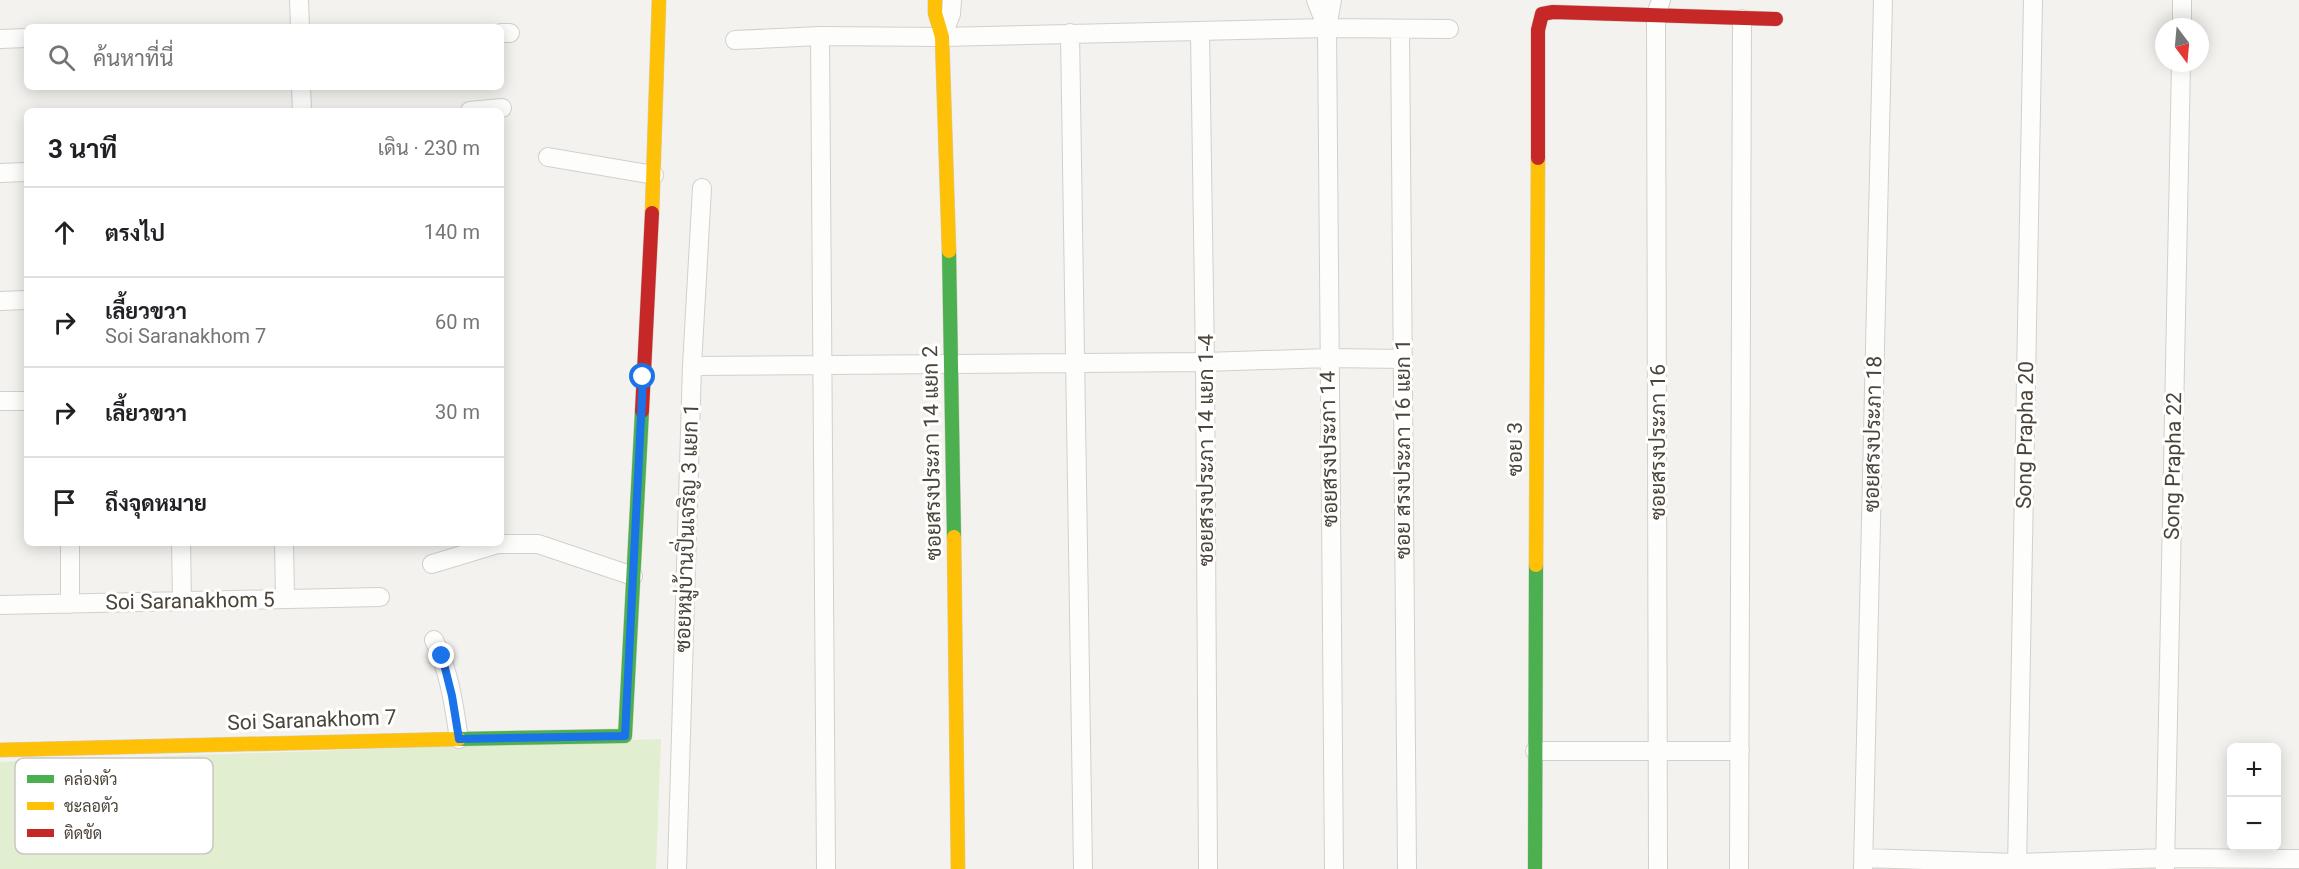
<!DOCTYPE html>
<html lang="th">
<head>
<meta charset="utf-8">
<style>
  :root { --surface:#fff; --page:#f6f6f6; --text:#202124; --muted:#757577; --line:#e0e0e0 }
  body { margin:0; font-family:Roboto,Sarabun,sans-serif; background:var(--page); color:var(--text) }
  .controls { position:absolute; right:18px; bottom:18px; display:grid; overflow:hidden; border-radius:9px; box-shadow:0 3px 15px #0003 }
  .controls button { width:54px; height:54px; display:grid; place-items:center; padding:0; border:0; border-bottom:2px solid var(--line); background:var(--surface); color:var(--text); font:30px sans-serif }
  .compass { position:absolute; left:2155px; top:18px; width:54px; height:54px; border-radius:50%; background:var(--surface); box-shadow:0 3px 15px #0003; rotate:164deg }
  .stop { position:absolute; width:18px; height:18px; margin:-14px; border:4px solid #1a73e8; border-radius:50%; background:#fff }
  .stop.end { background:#1a73e8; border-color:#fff; box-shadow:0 2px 6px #0008 }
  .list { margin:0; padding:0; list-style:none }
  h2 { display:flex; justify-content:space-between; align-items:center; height:78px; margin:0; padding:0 24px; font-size:26px }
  h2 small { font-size:20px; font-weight:400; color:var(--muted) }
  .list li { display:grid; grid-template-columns:39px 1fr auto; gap:18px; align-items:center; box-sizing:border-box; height:90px; padding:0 24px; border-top:2px solid var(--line) }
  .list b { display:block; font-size:22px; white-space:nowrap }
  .list p { margin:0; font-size:20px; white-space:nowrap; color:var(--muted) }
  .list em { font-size:20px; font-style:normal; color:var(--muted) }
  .icon { flex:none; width:33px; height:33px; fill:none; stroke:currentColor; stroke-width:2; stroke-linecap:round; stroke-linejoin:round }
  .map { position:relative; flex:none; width:2299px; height:869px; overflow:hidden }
  .search { position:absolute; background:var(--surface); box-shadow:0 3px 15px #0003; left:24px; top:24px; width:480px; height:66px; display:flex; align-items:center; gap:15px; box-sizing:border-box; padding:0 21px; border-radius:9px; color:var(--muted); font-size:22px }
  .panel { position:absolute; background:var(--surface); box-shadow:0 3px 15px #0003; left:24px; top:108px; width:480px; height:438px; border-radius:9px }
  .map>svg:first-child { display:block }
</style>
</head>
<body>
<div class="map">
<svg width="2299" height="869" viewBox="0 0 2299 869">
  <rect width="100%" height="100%" fill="#f4f2ee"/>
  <path fill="#e1eecf" d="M661,739L656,869H0V762Z"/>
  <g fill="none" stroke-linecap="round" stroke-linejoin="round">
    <defs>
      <path id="street" d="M299,0L300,27
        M1316,0L1327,28
        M1332,0L1327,28L1334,869
        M2182,27V0
        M1400,30L1407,869
        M1200,32L1205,362L1208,869
        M501,33H510
        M1070,33L1083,869
        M820,36L826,869
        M942,37L951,14L952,0
        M0,39L27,38
        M735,40L820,36L942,37L1327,28L1449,29
        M301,87L302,111
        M470,111L502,108
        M548,157L654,175
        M0,173L27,172
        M0,301L27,300
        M692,366L1205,362L1328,358L1403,359
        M0,401H27
        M70,543V604
        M181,543L182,600
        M284,543L285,599
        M432,564L498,544H538L633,576
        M0,605L380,597
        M434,640C449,670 454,705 459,739
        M1535,751H1740
        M1864,858L2017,863L2165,858L2299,859
        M677,869L692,366L702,188
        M1658,869L1656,15L1661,0
        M1739,869L1742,19
        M1863,869L1883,0
        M2017,869L2033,0
        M2165,869L2181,63"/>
      <path id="fast" d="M949,251L954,537
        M459,739L625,736L642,411
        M1535,869L1536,565"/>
      <path id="slow" d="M935,0V13L942,37L949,251
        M652,213L659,0
        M954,537L958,869
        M1536,565L1538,158
        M0,750L459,739"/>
      <path id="jam" d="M1538,158V30L1542,14L1553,12L1776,19
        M642,411L652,213"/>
    </defs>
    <use href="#street" stroke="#d2d0cb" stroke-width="20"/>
    <use href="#fast" stroke="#d3cfc5" stroke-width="15"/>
    <use href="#slow" stroke="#d3cfc5" stroke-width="15"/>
    <use href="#jam" stroke="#d3cfc5" stroke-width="15"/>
    <use href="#street" stroke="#fdfdfc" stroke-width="18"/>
    <use href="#fast" stroke="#4caf50" stroke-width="14"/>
    <use href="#slow" stroke="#ffc107" stroke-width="14"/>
    <use href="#jam" stroke="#c62828" stroke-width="14"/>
  </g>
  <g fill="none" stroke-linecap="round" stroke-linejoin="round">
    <path stroke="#1a73e8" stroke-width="8" d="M442,656L452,696L459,739L625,736L643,377"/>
  </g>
  <g text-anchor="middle" stroke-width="6" stroke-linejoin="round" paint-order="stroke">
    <g font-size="21" fill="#4b4439" stroke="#fff">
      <text transform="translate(1873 434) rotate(-89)" y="7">ซอยสรงประภา 18</text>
      <text transform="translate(2025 435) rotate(-89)" y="7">Song Prapha 20</text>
      <text transform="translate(1658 442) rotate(-90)" y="7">ซอยสรงประภา 16</text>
      <text transform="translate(1329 449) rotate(-91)" y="7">ซอยสรงประภา 14</text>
      <text transform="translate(1403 449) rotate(-90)" y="7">ซอย สรงประภา 16 แยก 1</text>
      <text transform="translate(1515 449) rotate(-90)" y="7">ซอย 3</text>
      <text transform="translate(1206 450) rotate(-90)" y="7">ซอยสรงประภา 14 แยก 1-4</text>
      <text transform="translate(932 453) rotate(-91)" y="7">ซอยสรงประภา 14 แยก 2</text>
      <text transform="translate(2173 466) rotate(-89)" y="7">Song Prapha 22</text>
      <text transform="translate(687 528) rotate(-88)" y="7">ซอยหมู่บ้านปิ่นเจริญ 3 แยก 1</text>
      <text transform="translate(190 601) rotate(-1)" y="7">Soi Saranakhom 5</text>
      <text transform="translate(312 720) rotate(-2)" y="7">Soi Saranakhom 7</text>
    </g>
  </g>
  <rect x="15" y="758" width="198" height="96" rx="9" fill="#fff" stroke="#c9c7c4" stroke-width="1.5"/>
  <rect x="27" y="775" width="27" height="8" fill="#4caf50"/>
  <rect x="27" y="802" width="27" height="8" fill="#ffc107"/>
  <rect x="27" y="829" width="27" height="8" fill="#c62828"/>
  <g font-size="16" fill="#4b4439">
    <text x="64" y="785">คล่องตัว</text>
    <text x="64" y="812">ชะลอตัว</text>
    <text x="64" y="839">ติดขัด</text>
  </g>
</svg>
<div class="controls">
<button>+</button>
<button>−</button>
</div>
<svg class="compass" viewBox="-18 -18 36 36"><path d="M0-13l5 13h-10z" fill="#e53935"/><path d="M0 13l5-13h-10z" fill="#757577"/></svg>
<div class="stop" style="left:643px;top:377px"></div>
<div class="stop end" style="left:442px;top:656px"></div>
<div class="search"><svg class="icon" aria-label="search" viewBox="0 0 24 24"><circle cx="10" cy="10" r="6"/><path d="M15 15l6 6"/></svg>ค้นหาที่นี่</div>
<section class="panel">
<h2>3 นาที<small>เดิน · 230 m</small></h2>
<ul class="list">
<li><svg class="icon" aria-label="ahead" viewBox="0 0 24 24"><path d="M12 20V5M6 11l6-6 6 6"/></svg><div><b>ตรงไป</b></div><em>140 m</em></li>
<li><svg class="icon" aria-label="right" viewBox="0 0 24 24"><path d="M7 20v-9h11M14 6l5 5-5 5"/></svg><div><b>เลี้ยวขวา</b><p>Soi Saranakhom 7</p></div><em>60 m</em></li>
<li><svg class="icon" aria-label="right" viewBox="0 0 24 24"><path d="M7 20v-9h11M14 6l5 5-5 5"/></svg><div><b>เลี้ยวขวา</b></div><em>30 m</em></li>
<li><svg class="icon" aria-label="arrive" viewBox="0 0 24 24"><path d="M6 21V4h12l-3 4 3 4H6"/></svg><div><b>ถึงจุดหมาย</b></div></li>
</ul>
</section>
</div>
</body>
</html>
